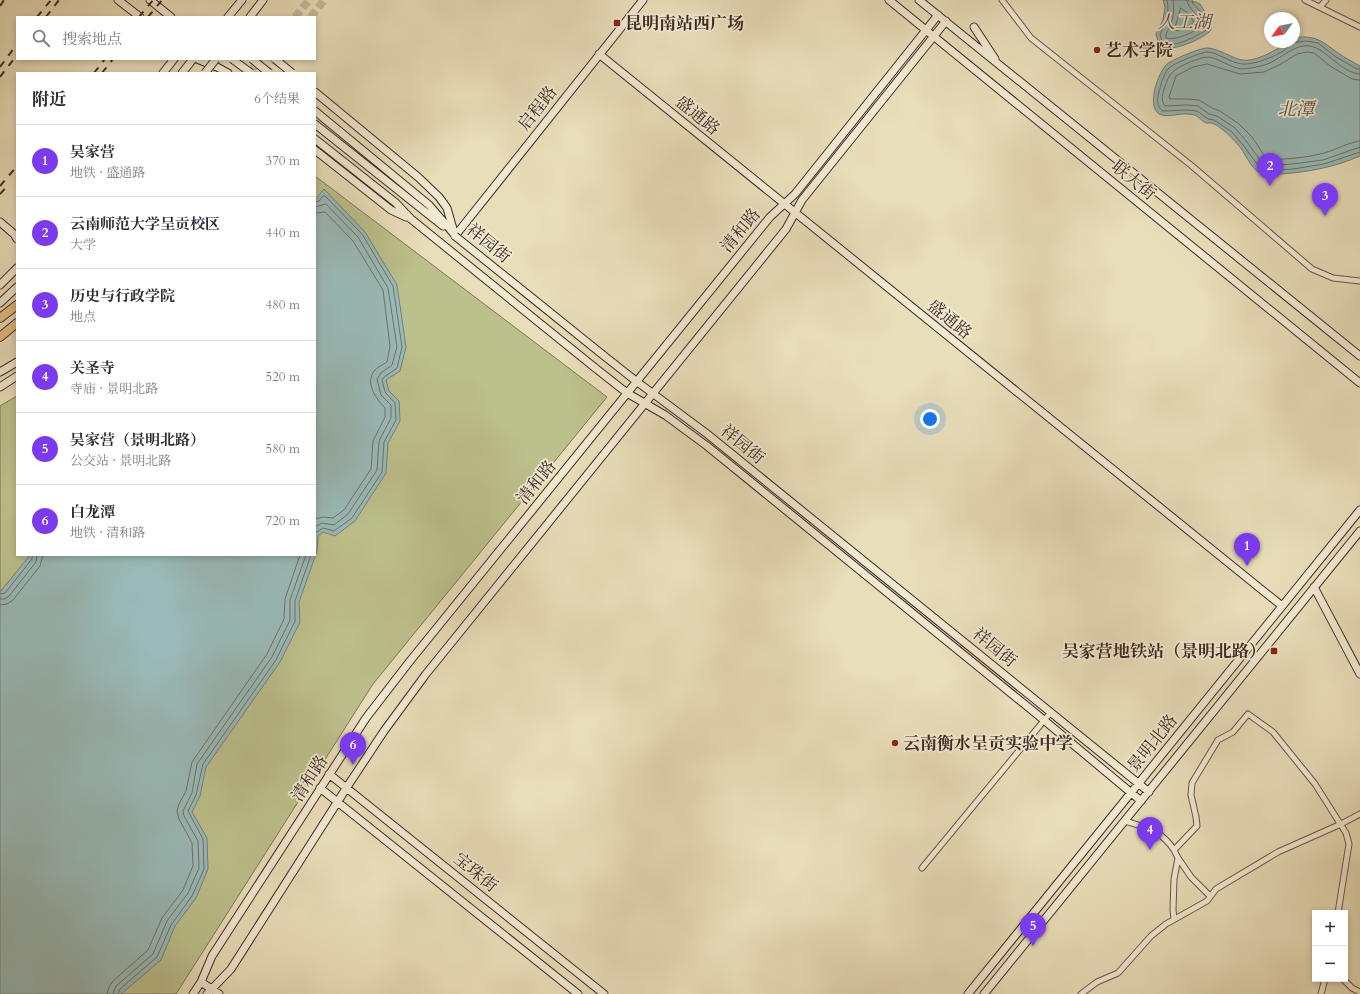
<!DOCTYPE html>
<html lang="zh">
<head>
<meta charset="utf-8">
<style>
  :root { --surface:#fff; --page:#f7f7f7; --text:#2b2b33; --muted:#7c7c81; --line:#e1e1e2; --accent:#7c3aed }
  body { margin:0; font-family:Cardo,"Noto Serif SC",serif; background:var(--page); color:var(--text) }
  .controls { position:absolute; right:12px; bottom:12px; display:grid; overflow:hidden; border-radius:0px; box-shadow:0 2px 6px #0003 }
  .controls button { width:36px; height:36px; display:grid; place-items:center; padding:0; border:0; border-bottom:1px solid var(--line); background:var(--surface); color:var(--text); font:20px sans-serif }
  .compass { position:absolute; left:1264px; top:12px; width:36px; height:36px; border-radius:50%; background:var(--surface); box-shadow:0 2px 6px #0003; rotate:237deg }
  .you { position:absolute; left:930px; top:419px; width:14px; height:14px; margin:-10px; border:3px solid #fff; border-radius:50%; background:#1a73e8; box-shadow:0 0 0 6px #1a73e833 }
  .badge { display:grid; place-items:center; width:26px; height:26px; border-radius:50%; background:var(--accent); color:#fff; font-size:13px; font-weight:700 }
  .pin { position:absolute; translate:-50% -33px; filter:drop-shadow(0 1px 2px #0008) }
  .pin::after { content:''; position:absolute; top:21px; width:14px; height:12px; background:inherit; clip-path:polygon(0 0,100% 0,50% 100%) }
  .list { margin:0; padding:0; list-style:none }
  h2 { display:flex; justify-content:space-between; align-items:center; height:52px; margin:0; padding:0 16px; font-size:17px }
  h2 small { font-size:13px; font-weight:400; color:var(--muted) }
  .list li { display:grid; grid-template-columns:26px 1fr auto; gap:12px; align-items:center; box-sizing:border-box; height:72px; padding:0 16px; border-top:1px solid var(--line) }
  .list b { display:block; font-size:15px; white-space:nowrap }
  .list p { margin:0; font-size:13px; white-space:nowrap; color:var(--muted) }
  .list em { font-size:13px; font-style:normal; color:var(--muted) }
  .icon { flex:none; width:22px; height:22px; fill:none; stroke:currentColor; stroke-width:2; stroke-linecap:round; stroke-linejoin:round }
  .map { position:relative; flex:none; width:1360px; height:994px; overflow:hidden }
  .search { position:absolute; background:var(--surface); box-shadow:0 2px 6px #0003; left:16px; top:16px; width:300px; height:44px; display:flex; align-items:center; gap:10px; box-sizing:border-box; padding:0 14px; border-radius:0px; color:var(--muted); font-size:15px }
  .panel { position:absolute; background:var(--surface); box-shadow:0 2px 6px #0003; left:16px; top:72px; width:300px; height:484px; border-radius:0px }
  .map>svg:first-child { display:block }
</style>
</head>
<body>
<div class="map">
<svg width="1360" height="994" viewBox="0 0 1360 994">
  <rect width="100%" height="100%" fill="#e9deba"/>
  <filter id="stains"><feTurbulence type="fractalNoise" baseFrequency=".005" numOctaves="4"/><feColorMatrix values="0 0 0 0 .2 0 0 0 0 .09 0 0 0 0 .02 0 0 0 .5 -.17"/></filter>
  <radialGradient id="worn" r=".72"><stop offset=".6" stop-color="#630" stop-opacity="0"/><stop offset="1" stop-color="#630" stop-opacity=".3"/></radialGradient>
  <path fill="#bcc08c" stroke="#7e7557" d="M315,176L607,397L373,684L176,994H0V406L17,396V555H315Z"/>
  <path fill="#9abab8" stroke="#76807c" d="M1163,0H1184L1196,2L1200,4L1210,20L1211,30C1205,38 1178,49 1168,48C1165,48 1162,46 1159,45L1156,34L1163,20L1165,7Z
    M1300,37C1318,36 1324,43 1338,53C1345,58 1353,62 1360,66V156C1335,167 1309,172 1281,174C1276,174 1270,176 1266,175C1252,173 1247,156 1240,147C1233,139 1222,127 1212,123C1210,123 1208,123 1206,123C1198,119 1199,114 1187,114C1178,113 1162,120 1156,111C1149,100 1158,74 1166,65C1171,60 1200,48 1207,48C1217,48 1232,58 1242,60C1258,62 1276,49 1290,42H1294V40Z
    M324,189L365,232L397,285L406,347L400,371L386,380L389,391L399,401L400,421L388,443L386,473L355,521L335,536L323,532L318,536L317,551L299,602L300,622L280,662L206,767L200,796L192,812L207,838L208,869L196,898L175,926L161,960L121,994H0V592L30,555H315V200Z"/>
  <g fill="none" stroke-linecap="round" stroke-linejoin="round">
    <path stroke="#6d726d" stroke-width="1" d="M1167,0C1170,13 1166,24 1160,34L1162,42C1174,49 1194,37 1205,31L1207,29C1207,19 1200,10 1193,4L1192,0
      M1173,0C1174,7 1174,16 1171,23C1170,28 1165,33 1166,38C1176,41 1193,32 1202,27C1201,14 1188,11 1187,0
      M1181,8L1190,15L1194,23L1177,31L1175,29Z
      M1360,69H1357L1336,57L1318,43L1306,41L1292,43C1284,54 1256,65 1242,64C1231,63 1217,52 1207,52C1199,53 1172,64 1168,69C1163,76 1161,84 1159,92C1157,99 1156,106 1163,111L1188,110L1197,111L1208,119L1214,120L1232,132L1243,145L1260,168L1266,171L1293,169L1324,164L1360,152
      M1360,74C1341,73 1327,49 1310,46C1294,43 1277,63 1261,66C1255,67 1248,69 1242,69C1230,68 1219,58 1208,57C1200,57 1176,67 1172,73C1168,76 1167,82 1165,86C1163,93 1160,100 1165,106L1187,105L1198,106L1209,114L1217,116L1235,128L1247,142L1263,164L1267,166L1292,164L1323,160L1360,147
      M1360,80L1352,79L1330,66L1314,53L1307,52L1297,54L1281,64L1264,72L1240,74L1207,64L1193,67L1176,76L1169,97L1170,99H1188L1199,100L1212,108L1220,111L1239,124L1252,137L1264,155L1268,160C1286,159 1306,158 1324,153C1335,150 1350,142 1360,141
      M315,202L319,201L323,196H325L362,234L393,286L402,347L397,368L384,377L382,380L385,392L395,403L396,420L384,442L382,472L352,518L334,531L323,528L315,533
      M315,207L326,204L358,237L388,288L397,347L392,365L381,373L377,379L381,395L391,405V418L379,441L377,470L348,514L334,525L322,523L315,527
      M315,213L325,212L353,241L383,290L390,346L387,362C383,365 377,367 374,371C365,383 376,399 385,408V417L373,441L371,469L344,510L333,518L323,517L315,519
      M0,594L5,593L32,559V555
      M0,599H5L9,596L36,562L37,555
      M0,605L7,604L13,600L40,566L43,555
      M107,994L109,987L112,982L148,950L162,918L183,890L193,866L192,843L179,819L177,811L179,804L186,791L192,762L267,654L284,619L285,599L300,555
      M113,994L116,986L153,954L167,921L188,893L199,868L198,841L184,816L183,811L192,793L197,764L272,657L290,620V600L306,555
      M118,994L120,989L157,957L171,925L192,896L204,869L203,839L188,811L196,795L203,764L276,660L295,621V601L311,555"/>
    <path stroke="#c7ba9c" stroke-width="8" stroke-dasharray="8 4" stroke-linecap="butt" d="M295,17L309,0
      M311,17L324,0
      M249,73L260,59
      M265,73L276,59"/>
    <defs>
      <path id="street" d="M1002,0L1031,38L1192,166L1312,269L1333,278L1360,281
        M1305,0L1360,27
        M1320,7L1326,0
        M1125,821C1147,828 1161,830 1174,850L1197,826L1196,817L1191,795L1192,783L1218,740L1233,732L1248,714L1273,732L1315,784L1346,833L1349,844L1348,850L1338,913
        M1178,858L1191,877L1210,896
        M922,868L1051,712
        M1174,919L1173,910L1174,879L1178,858L1174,850
        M1343,979L1352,988L1360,992
        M1081,994L1097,982L1118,973L1151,936L1166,924L1207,901L1216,889L1278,852L1341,824L1360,814
        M1321,994L1325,979"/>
      <path id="secondary" d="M118,0L140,17
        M150,0L171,17
        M889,0L1360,383
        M919,0L1360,356
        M228,17L242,0
        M250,17L263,0
        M974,27L995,59
        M599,54L1282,606
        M197,59L217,67L228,73
        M163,73L174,59
        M182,73L193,59
        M315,92L418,177L439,197L447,208L455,236
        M315,111L429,205L454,234
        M315,124L443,226
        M315,139L396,203L411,219
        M315,150L391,210L406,217
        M0,222L14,234L17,239
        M455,236L643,0
        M0,285L17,268
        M0,303L17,287
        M603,355L636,381L706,433L1149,792
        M594,367L627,393L665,415L707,446L1039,716L1141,801
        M0,372L17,362
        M0,387L17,376
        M1314,587L1360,674
        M329,774L604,994
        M320,788L578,994
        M201,982L219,994
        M193,994L201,982L212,956L366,718L410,661L770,217L795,194L938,15
        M207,994L231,969L347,787L384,731L426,674L786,229L802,200L946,21
        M968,994L1360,510
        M984,994L1360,531"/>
      <path id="primary" d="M0,318L17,305
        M0,337L17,323"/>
    </defs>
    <use href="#street" stroke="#6a5748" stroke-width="7"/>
    <use href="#secondary" stroke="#402a22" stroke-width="9"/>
    <use href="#primary" stroke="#402a22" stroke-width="10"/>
    <use href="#street" stroke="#f1ead2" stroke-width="5"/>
    <use href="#secondary" stroke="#f1ead2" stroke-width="7"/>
    <use href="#primary" stroke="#e4bf7d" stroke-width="8"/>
    <path stroke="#402a22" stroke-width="2" stroke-dasharray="7 7" stroke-linecap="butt" d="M0,6L4,0
      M37,17L51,0
      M46,17L59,0
      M139,17L153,0
      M148,17L162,0
      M0,67L17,44
      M94,73L105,59
      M102,73L113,59
      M0,77L17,55
      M0,186L17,166
      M0,194L9,184"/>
    <defs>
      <path id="secondary-bridge" d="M232,59L251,73
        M252,59L269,73
        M275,59L292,73
        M205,73L216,59
        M411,219L594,367
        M455,236L603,355"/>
    </defs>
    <use href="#secondary-bridge" stroke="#402a22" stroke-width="9" stroke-linecap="butt"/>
    <use href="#secondary-bridge" stroke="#f1ead2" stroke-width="7"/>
  </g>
  <g fill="#8f2418" stroke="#f1ead2" stroke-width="1.5">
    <rect x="613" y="19" width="8" height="8" rx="2"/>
    <circle cx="1097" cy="50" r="4"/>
    <rect x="1270" y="647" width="8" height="8" rx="2"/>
    <circle cx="895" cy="743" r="4"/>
  </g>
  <g text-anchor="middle" stroke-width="3.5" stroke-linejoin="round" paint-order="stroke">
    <g font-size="17" font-weight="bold" fill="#402a22" stroke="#f1ead2" text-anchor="start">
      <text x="625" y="29">昆明南站西广场</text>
      <text x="1105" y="56">艺术学院</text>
      <text x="1266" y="657" text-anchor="end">吴家营地铁站（景明北路）</text>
      <text x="903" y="749">云南衡水呈贡实验中学</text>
    </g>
    <g font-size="17" fill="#402a22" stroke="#f1ead2">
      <text transform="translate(537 108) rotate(-52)" y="6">启程路</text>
      <text transform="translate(698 115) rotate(39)" y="6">盛通路</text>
      <text transform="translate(1134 180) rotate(39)" y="6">联大街</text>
      <text transform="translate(740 230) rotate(-50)" y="6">清和路</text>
      <text transform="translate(489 243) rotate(39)" y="6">祥园街</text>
      <text transform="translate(950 319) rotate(39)" y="6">盛通路</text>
      <text transform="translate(743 444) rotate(39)" y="6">祥园街</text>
      <text transform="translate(536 482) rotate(-51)" y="6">清和路</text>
      <text transform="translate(995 647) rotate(39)" y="6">祥园街</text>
      <text transform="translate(1152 743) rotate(-51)" y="6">景明北路</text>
      <text transform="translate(309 778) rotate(-57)" y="6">清和路</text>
      <text transform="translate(476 872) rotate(39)" y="6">宝珠街</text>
    </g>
    <g font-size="18" font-style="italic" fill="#564e48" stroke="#f1ead2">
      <text x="1184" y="28">人工湖</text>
      <text x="1296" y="115">北潭</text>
    </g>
  </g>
  <rect width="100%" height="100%" filter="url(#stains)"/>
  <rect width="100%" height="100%" fill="url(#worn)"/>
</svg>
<div class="controls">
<button>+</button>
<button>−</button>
</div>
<svg class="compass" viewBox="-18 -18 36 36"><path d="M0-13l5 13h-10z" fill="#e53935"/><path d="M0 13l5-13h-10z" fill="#7c7c81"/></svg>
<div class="you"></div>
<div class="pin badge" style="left:1247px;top:566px">1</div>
<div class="pin badge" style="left:1270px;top:186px">2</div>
<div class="pin badge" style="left:1325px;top:216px">3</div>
<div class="pin badge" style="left:1150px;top:850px">4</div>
<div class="pin badge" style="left:1033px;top:946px">5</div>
<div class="pin badge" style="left:353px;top:765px">6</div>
<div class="search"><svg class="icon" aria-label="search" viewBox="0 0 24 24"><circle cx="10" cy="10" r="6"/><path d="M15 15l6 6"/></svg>搜索地点</div>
<section class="panel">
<h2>附近<small>6个结果</small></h2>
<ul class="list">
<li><span class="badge">1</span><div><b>吴家营</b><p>地铁 · 盛通路</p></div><em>370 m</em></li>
<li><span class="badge">2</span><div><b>云南师范大学呈贡校区</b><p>大学</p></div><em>440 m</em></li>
<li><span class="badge">3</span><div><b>历史与行政学院</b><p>地点</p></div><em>480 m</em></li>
<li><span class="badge">4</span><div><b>关圣寺</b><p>寺庙 · 景明北路</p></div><em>520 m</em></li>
<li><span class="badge">5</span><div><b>吴家营（景明北路）</b><p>公交站 · 景明北路</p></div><em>580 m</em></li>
<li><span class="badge">6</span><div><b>白龙潭</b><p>地铁 · 清和路</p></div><em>720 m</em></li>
</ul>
</section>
</div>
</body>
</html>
